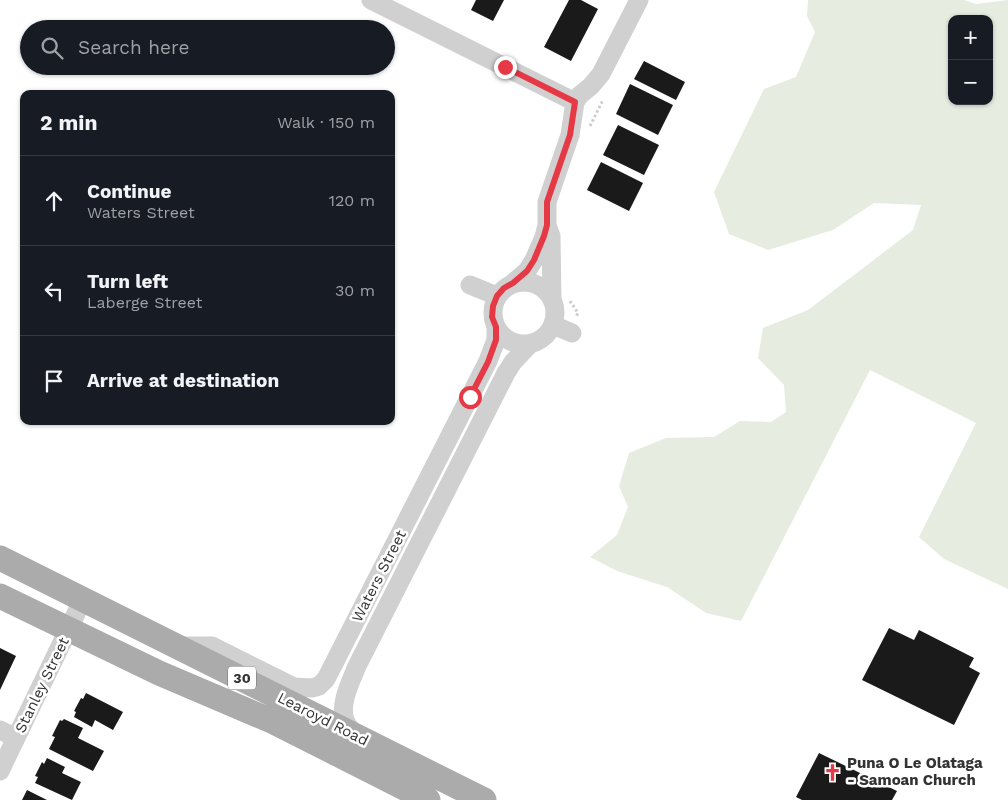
<!DOCTYPE html>
<html lang="en">
<head>
<meta charset="utf-8">
<style>
  :root { --surface:#171b24; --page:#20242c; --text:#f1f3f6; --muted:#9ea1a6; --line:#363941 }
  body { margin:0; font-family:"Work Sans",sans-serif; background:var(--page); color:var(--text) }
  .controls { position:absolute; right:15px; top:15px; display:grid; overflow:hidden; border-radius:10px; box-shadow:0 1px 4px #0004 }
  .controls button { width:45px; height:45px; display:grid; place-items:center; padding:0; border:0; border-bottom:1px solid var(--line); background:var(--surface); color:var(--text); font:25px sans-serif }
  .stop { position:absolute; width:15px; height:15px; margin:-11px; border:4px solid #e63946; border-radius:50%; background:#fff }
  .stop.end { background:#e63946; border-color:#fff; box-shadow:0 1px 5px #0008 }
  .list { margin:0; padding:0; list-style:none }
  h2 { display:flex; justify-content:space-between; align-items:center; height:65px; margin:0; padding:0 20px; font-size:21px }
  h2 small { font-size:16px; font-weight:400; color:var(--muted) }
  .list li { display:grid; grid-template-columns:32px 1fr auto; gap:15px; align-items:center; box-sizing:border-box; height:90px; padding:0 20px; border-top:1px solid var(--line) }
  .list b { display:block; font-size:19px; white-space:nowrap }
  .list p { margin:0; font-size:16px; white-space:nowrap; color:var(--muted) }
  .list em { font-size:16px; font-style:normal; color:var(--muted) }
  .icon { flex:none; width:28px; height:28px; fill:none; stroke:currentColor; stroke-width:2; stroke-linecap:round; stroke-linejoin:round }
  .map { position:relative; flex:none; width:1008px; height:800px; overflow:hidden }
  .search { position:absolute; background:var(--surface); box-shadow:0 1px 4px #0004; left:20px; top:20px; width:375px; height:55px; display:flex; align-items:center; gap:12px; box-sizing:border-box; padding:0 18px; border-radius:28px; color:var(--muted); font-size:19px }
  .panel { position:absolute; background:var(--surface); box-shadow:0 1px 4px #0004; left:20px; top:90px; width:375px; height:335px; border-radius:10px }
  .map>svg:first-child { display:block }
</style>
</head>
<body>
<div class="map">
<svg width="1008" height="800" viewBox="0 0 1008 800">
  <rect width="100%" height="100%" fill="#fff"/>
  <path fill="#e6ecdf" fill-rule="evenodd" d="M808,0H964L976,4L1008,0V589L944,559L919,537L976,423L870,370L741,621L706,613L667,587L617,571L590,557L617,535L628,507L619,486L629,453L666,438L714,437L740,421L771,422L786,412L784,385L758,358L763,328L808,310L913,230L921,205L874,203L833,230L768,250L729,234L714,192L764,89L796,77L815,32L807,16ZM952,19H989V101H952Z"/>
  <path fill="#1a1a1a" d="M476,0H504L493,21L471,10Z
    M569,0H581L598,9L571,61L544,47Z
    M644,61L685,82L676,100L634,79Z
    M630,84L673,105L658,135L616,114Z
    M618,125L659,145L644,175L603,155Z
    M601,162L643,183L629,211L587,190Z
    M889,628L914,640L919,630L974,658L969,667L980,673L954,725L862,680Z
    M0,648L16,656L0,690Z
    M86,693L123,712L113,730L95,720L92,727L74,717L76,712L74,711L81,698L83,699Z
    M64,719L83,728L78,738L104,751L93,771L49,749L55,737L52,736L60,720L62,721Z
    M819,753L897,791L892,800H802L796,797Z
    M47,758L65,767L62,773L81,782L72,800L35,783L38,777L35,776L42,762L44,764Z
    M27,790L47,800H22Z"/>
  <g fill="none" stroke-linecap="round" stroke-linejoin="round">
    <path stroke="#cdcdcd" stroke-width="3" stroke-dasharray="2.5 2.5" stroke-linecap="butt" d="M590,126L603,100
      M570,301L578,313L576,317"/>
    <path stroke="#d0d0d0" stroke-width="19" d="M371,0L575,102
      M548,228L551,236L552,300
      M493 313a31 31 0 1 1 62 0a31 31 0 1 1-62 0Z
      M513,283L527,271L534,260L544,237L547,225V202L570,135L575,102L580,95L591,86L601,74L639,0
      M470,285L497,296
      M553,325L572,333
      M180,646H212L294,687L312,688L319,686L326,679L488,361L496,340V327
      M0,730L16,738
      M353,734C351,730 347,725 345,720C339,704 351,681 357,666L506,373L513,362L531,343
      M0,771L83,599"/>
    <path stroke="#ababab" stroke-width="25" d="M0,558L484,800
      M0,596L159,673L274,722L428,800"/>
  </g>
  <g fill="none" stroke-linecap="round" stroke-linejoin="round">
    <path stroke="#e63946" stroke-width="6" d="M470,397L488,362L496,340V327L492,317L493,306L497,296L504,288L513,283L527,271L534,260L544,236L547,225V202L570,135L575,102L505,67"/>
  </g>
  <defs>
    <symbol id="church-bare" viewBox="-9 -9 18 18"><path d="M-1.2-6h2.4v3.5h3.3v2.4h-3.3V6h-2.4V-.1h-3.3v-2.4h3.3Z" fill="#e63946" stroke="#fff" stroke-width="2.5" paint-order="stroke"/></symbol>
  </defs>
  <g fill-rule="evenodd">
    <use href="#church-bare" x="820" y="760" width="25" height="25"/>
  </g>
  <g text-anchor="middle" stroke-width="5" stroke-linejoin="round" paint-order="stroke">
    <rect fill="#fff" stroke="#707070" stroke-width="1" x="228" y="666.5" width="28" height="23" rx="4"/>
    <g font-size="14" font-weight="bold" fill="#333">
      <text x="242" y="683">30</text>
    </g>
    <g font-size="15" fill="#333" stroke="#fff">
      <text transform="translate(379 576) rotate(-63)" y="5">Waters Street</text>
      <text transform="translate(42 685) rotate(-64)" y="5">Stanley Street</text>
      <text transform="translate(323 719) rotate(27)" y="5">Learoyd Road</text>
    </g>
    <g font-size="15" font-weight="bold" fill="#333" stroke="#fff" text-anchor="start">
      <text x="847" y="768">Puna O Le Olataga<tspan x="847" dy="17">- Samoan Church</tspan></text>
    </g>
  </g>
</svg>
<div class="controls">
<button>+</button>
<button>−</button>
</div>
<div class="stop" style="left:470px;top:397px"></div>
<div class="stop end" style="left:505px;top:67px"></div>
<div class="search"><svg class="icon" aria-label="search" viewBox="0 0 24 24"><circle cx="10" cy="10" r="6"/><path d="M15 15l6 6"/></svg>Search here</div>
<section class="panel">
<h2>2 min<small>Walk · 150 m</small></h2>
<ul class="list">
<li><svg class="icon" aria-label="ahead" viewBox="0 0 24 24"><path d="M12 20V5M6 11l6-6 6 6"/></svg><div><b>Continue</b><p>Waters Street</p></div><em>120 m</em></li>
<li><svg class="icon" aria-label="left" viewBox="0 0 24 24"><path d="M17 20v-9H6M10 6l-5 5 5 5"/></svg><div><b>Turn left</b><p>Laberge Street</p></div><em>30 m</em></li>
<li><svg class="icon" aria-label="arrive" viewBox="0 0 24 24"><path d="M6 21V4h12l-3 4 3 4H6"/></svg><div><b>Arrive at destination</b></div></li>
</ul>
</section>
</div>
</body>
</html>
